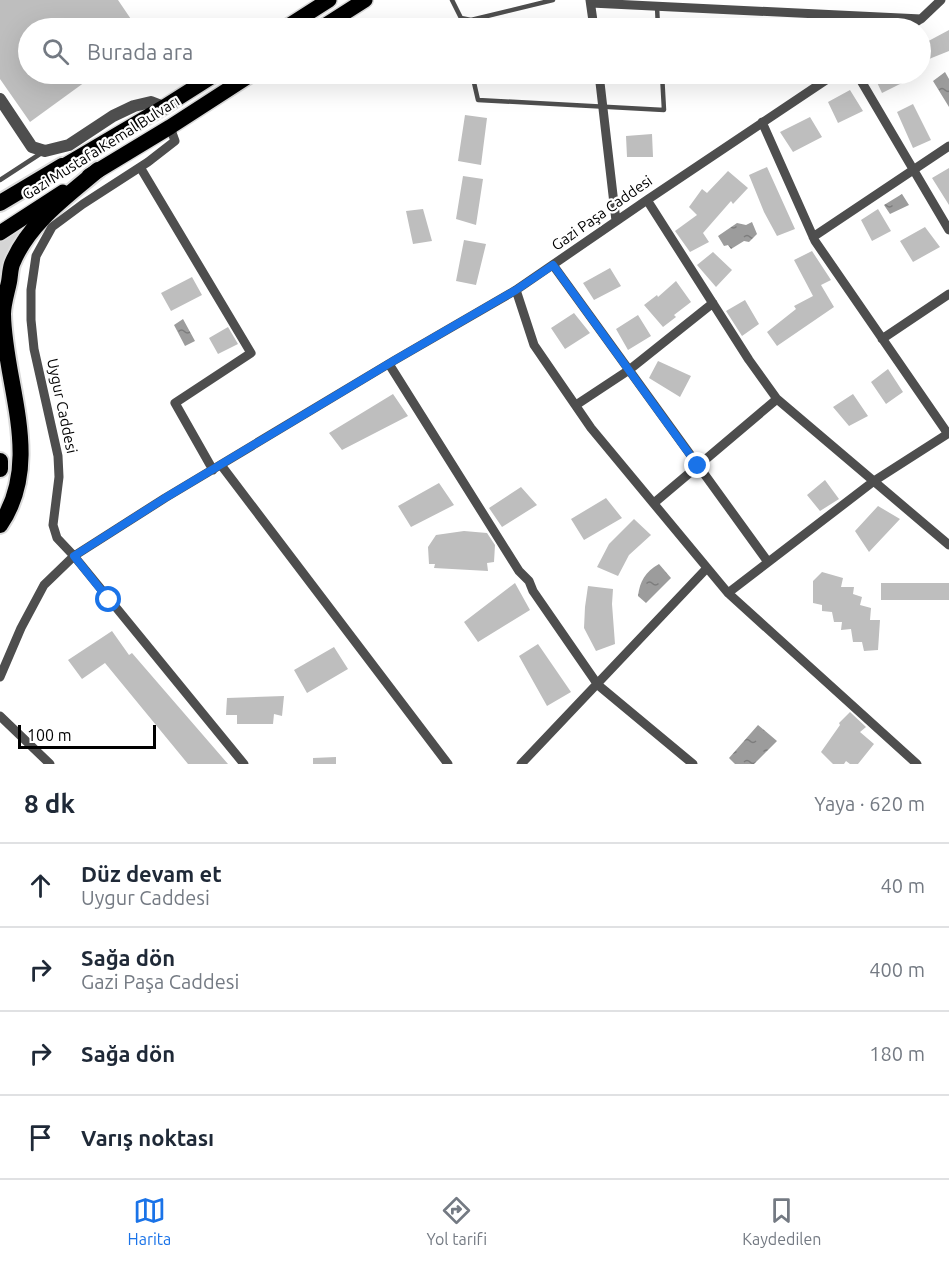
<!DOCTYPE html>
<html lang="tr">
<head>
<meta charset="utf-8">
<style>
  :root { --surface:#fff; --page:#f2f2f3; --text:#1f2937; --muted:#747a83; --line:#e0e1e3; --accent:#1a73e8 }
  body { margin:0; font-family:Ubuntu,sans-serif; background:var(--page); color:var(--text) }
  .scale { position:absolute; left:18px; bottom:15px; width:138px; box-sizing:border-box; padding-left:6px; border:3px solid #000; border-top:0; font-size:16px; line-height:21px; white-space:nowrap; color:#000; -webkit-text-stroke:4px #fff; paint-order:stroke }
  .stop { position:absolute; width:18px; height:18px; margin:-14px; border:4px solid #1a73e8; border-radius:50%; background:#fff }
  .stop.end { background:#1a73e8; border-color:#fff; box-shadow:0 2px 6px #0008 }
  .list { margin:0; padding:0; list-style:none }
  h2 { display:flex; justify-content:space-between; align-items:center; height:78px; margin:0; padding:0 24px; font-size:26px }
  h2 small { font-size:20px; font-weight:400; color:var(--muted) }
  .list li { display:grid; grid-template-columns:39px 1fr auto; gap:18px; align-items:center; box-sizing:border-box; height:84px; padding:0 24px; border-top:2px solid var(--line) }
  .list b { display:block; font-size:22px; white-space:nowrap }
  .list p { margin:0; font-size:20px; white-space:nowrap; color:var(--muted) }
  .list em { font-size:20px; font-style:normal; color:var(--muted) }
  .icon { flex:none; width:33px; height:33px; fill:none; stroke:currentColor; stroke-width:2; stroke-linecap:round; stroke-linejoin:round }
  .map { position:relative; flex:none; width:949px; height:764px; overflow:hidden }
  .search { position:absolute; background:var(--surface); box-shadow:0 6px 24px #0002; left:18px; right:18px; top:18px; height:66px; display:flex; align-items:center; gap:15px; box-sizing:border-box; padding:0 21px; border-radius:33px; color:var(--muted); font-size:22px }
  .sheet { height:414px; background:var(--surface) }
  nav { display:flex; justify-content:space-around; align-items:center; box-sizing:border-box; height:84px; border-top:2px solid var(--line); background:var(--surface); font-size:16px; color:var(--muted) }
  nav a { display:grid; justify-items:center; gap:3px }
  nav .on { color:var(--accent) }
  .map>svg:first-child { display:block }
</style>
</head>
<body>
<div class="map">
<svg width="949" height="764" viewBox="0 0 949 764">
  <defs>
    <pattern id="water-ripples" width="26" height="14" patternUnits="userSpaceOnUse" patternTransform="scale(1.5)"><rect width="26" height="14" fill="#9c9c9c"/><path d="M2 4q2-2 4 0t4 0M15 11q2-2 4 0t4 0" fill="none" stroke="#7d7d7d"/></pattern>
  </defs>
  <rect width="100%" height="100%" fill="#fff"/>
  <path fill="#d5d5d5" d="M30,222L14,245L0,285V241Z"/>
  <path fill="url(#water-ripples)" d="M945,72L949,79V107L933,81Z
    M902,194L909,205L890,214L884,205Z
    M752,222L757,234L749,242L744,241L731,249L728,245L724,246L718,236L737,223L746,225Z
    M183,319L195,341L185,346L174,325Z
    M659,564L671,578L646,603L638,596C640,581 645,572 659,564Z
    M758,725L777,741L754,764H735L729,758Z"/>
  <path fill="#bebebe" d="M0,0H118L137,28H28V74H96L30,122L0,79Z
    M949,30V51L929,59L921,45Z
    M879,74H920L882,93L874,76Z
    M850,90L863,111L838,123L828,102Z
    M913,104L931,140L913,148L897,112Z
    M465,115L487,118L481,165L458,161Z
    M810,117L822,137L793,152L780,132Z
    M652,134L653,157H627L626,136Z
    M767,167L795,229L777,236L764,212L749,175Z
    M949,168V205L932,178Z
    M728,171L748,188L733,204L731,201L703,233L709,242L690,252L675,231L697,215L689,207L702,189L707,193Z
    M463,176L483,179L476,225L456,219Z
    M423,209L432,241L413,244L406,211Z
    M878,209L891,231L872,241L861,220Z
    M925,227L940,247L913,262L900,241Z
    M464,240L486,244L476,285L456,281Z
    M812,251L831,280L821,285L834,307L777,346L767,332L796,309L794,306L813,296L794,260Z
    M713,252L732,270L716,287L697,265Z
    M610,268L621,286L594,300L583,283Z
    M192,277L202,295L171,311L161,293Z
    M676,281L691,302L674,315L676,317L663,327L644,305L657,295L658,297Z
    M745,300L759,324L742,336L726,311Z
    M574,313L590,333L565,349L551,328Z
    M638,315L651,336L628,350L616,329Z
    M228,327L238,344L218,354L209,338Z
    M658,361L691,376L680,397L649,378Z
    M888,369L903,392L886,404L871,382Z
    M393,394L408,416L342,450L329,433Z
    M853,394L868,416L849,426L833,407Z
    M825,480L839,499L820,511L807,495Z
    M439,483L454,505L411,527L398,506Z
    M521,487L537,505L502,527L489,508Z
    M606,498L622,518L584,540L571,519Z
    M878,506L900,519L869,552L855,531Z
    M634,519L651,535L629,555L618,576L597,567L609,544Z
    M464,531L487,533L495,545L494,562L487,563L488,571L434,568L435,564H429L428,547L436,535Z
    M822,572L843,578L841,587H854L853,594L862,597L860,605L871,608L870,620H880L878,650L864,651L862,642H853L851,629L841,630L842,622H834L832,612L822,611V605L813,603V581Z
    M515,583L530,610L478,642L464,622Z
    M881,583H949V600H881Z
    M588,586L613,589L612,604L615,644L596,651L584,628L585,607Z
    M112,631L129,655L132,653L228,764H188L105,663L82,679L68,660Z
    M538,644L571,692L547,706L519,656Z
    M334,647L348,669L307,693L294,670Z
    M284,696L282,716L274,714L273,724H237V715H226L227,698Z
    M850,712L866,727L860,732L874,744L858,764H850L846,761L844,764H833L821,752L840,725L839,723Z
    M336,757V764H313V758Z"/>
  <g fill="none" stroke-linecap="round" stroke-linejoin="round">
    <defs>
      <path id="trunk" d="M285,28L329,0
        M321,28L365,0
        M52,173L164,107L216,74
        M89,176L170,127L252,74
        M0,233L63,192"/>
      <path id="motorway" d="M0,203L62,166
        M0,461V469
        M0,525C44,461 4,383 3,314C3,304 7,292 9,282C10,277 10,270 12,264C28,224 66,197 98,170"/>
    </defs>
    <use href="#trunk" stroke="#dbdbdb" stroke-width="18"/>
    <use href="#motorway" stroke="#dbdbdb" stroke-width="20"/>
    <path stroke="#4e4e4e" stroke-width="4.5" d="M452,0L461,18L463,28
      M657,6L658,28
      M461,18L471,20L553,0
      M472,74L478,100L664,110L662,74
      M0,180L43,152"/>
    <path stroke="#4e4e4e" stroke-width="9" d="M590,0L594,28
      M591,3L921,19
      M906,28L921,19L941,0
      M599,74L616,221
      M857,74L949,230
      M762,122L815,241L948,434
      M170,127L175,141L148,162L83,204L52,227L36,256L31,290V320L34,349L58,456L59,477L53,525L57,538L74,556L244,764
      M140,167L251,353L175,403L213,470
      M647,200L749,360L777,399L949,545
      M813,237L949,146
      M553,265L768,562
      M516,290L534,345L591,428L728,593L917,764
      M882,339L949,294
      M389,364L519,571L529,581L533,591L598,685L693,764
      M576,405L629,370L713,303
      M221,465L448,764
      M654,503L777,399
      M728,593L874,481L949,433
      M0,677L21,628L44,585L74,556L165,498L395,360L516,290L647,200L835,74
      M0,716L50,764
      M521,764L707,568"/>
    <path stroke="#4e4e4e" stroke-width="12" d="M0,99L32,147L45,151L69,145L113,116L134,106L151,102L164,107"/>
    <use href="#trunk" stroke="#000" stroke-width="15"/>
    <use href="#motorway" stroke="#000" stroke-width="16"/>
  </g>
  <g fill="none" stroke-linecap="round" stroke-linejoin="round">
    <path stroke="#1a73e8" stroke-width="8" d="M109,600L74,556L165,498L395,360L516,290L553,265L698,466"/>
  </g>
  <g text-anchor="middle" stroke-width="4.5" stroke-linejoin="round" paint-order="stroke">
    <g font-size="15" fill="#000" stroke="#fff">
      <text transform="translate(101 148) rotate(-32)" y="5">Gazi Mustafa Kemal Bulvarı</text>
      <text transform="translate(602 213) rotate(-35)" y="5">Gazi Paşa Caddesi</text>
      <text transform="translate(62 406) rotate(78)" y="5">Uygur Caddesi</text>
    </g>
  </g>
</svg>
<div class="scale">100 m</div>
<div class="stop" style="left:109px;top:600px"></div>
<div class="stop end" style="left:698px;top:466px"></div>
<div class="search"><svg class="icon" aria-label="search" viewBox="0 0 24 24"><circle cx="10" cy="10" r="6"/><path d="M15 15l6 6"/></svg>Burada ara</div>
</div>
<section class="sheet">
<h2>8 dk<small>Yaya · 620 m</small></h2>
<ul class="list">
<li><svg class="icon" aria-label="ahead" viewBox="0 0 24 24"><path d="M12 20V5M6 11l6-6 6 6"/></svg><div><b>Düz devam et</b><p>Uygur Caddesi</p></div><em>40 m</em></li>
<li><svg class="icon" aria-label="right" viewBox="0 0 24 24"><path d="M7 20v-9h11M14 6l5 5-5 5"/></svg><div><b>Sağa dön</b><p>Gazi Paşa Caddesi</p></div><em>400 m</em></li>
<li><svg class="icon" aria-label="right" viewBox="0 0 24 24"><path d="M7 20v-9h11M14 6l5 5-5 5"/></svg><div><b>Sağa dön</b></div><em>180 m</em></li>
<li><svg class="icon" aria-label="arrive" viewBox="0 0 24 24"><path d="M6 21V4h12l-3 4 3 4H6"/></svg><div><b>Varış noktası</b></div></li>
</ul>
</section>
<nav>
<a class="on"><svg class="icon" aria-label="map" viewBox="0 0 24 24"><path d="M3 6l6-2 6 2 6-2v14l-6 2-6-2-6 2zM9 4v14M15 6v14"/></svg>Harita</a>
<a><svg class="icon" aria-label="directions" viewBox="0 0 24 24"><path d="M12 3l9 9-9 9-9-9zM9 14v-3h6M13 9l2 2-2 2"/></svg>Yol tarifi</a>
<a><svg class="icon" aria-label="saved" viewBox="0 0 24 24"><path d="M7 4h10v16l-5-4-5 4z"/></svg>Kaydedilen</a>
</nav>
</body>
</html>
